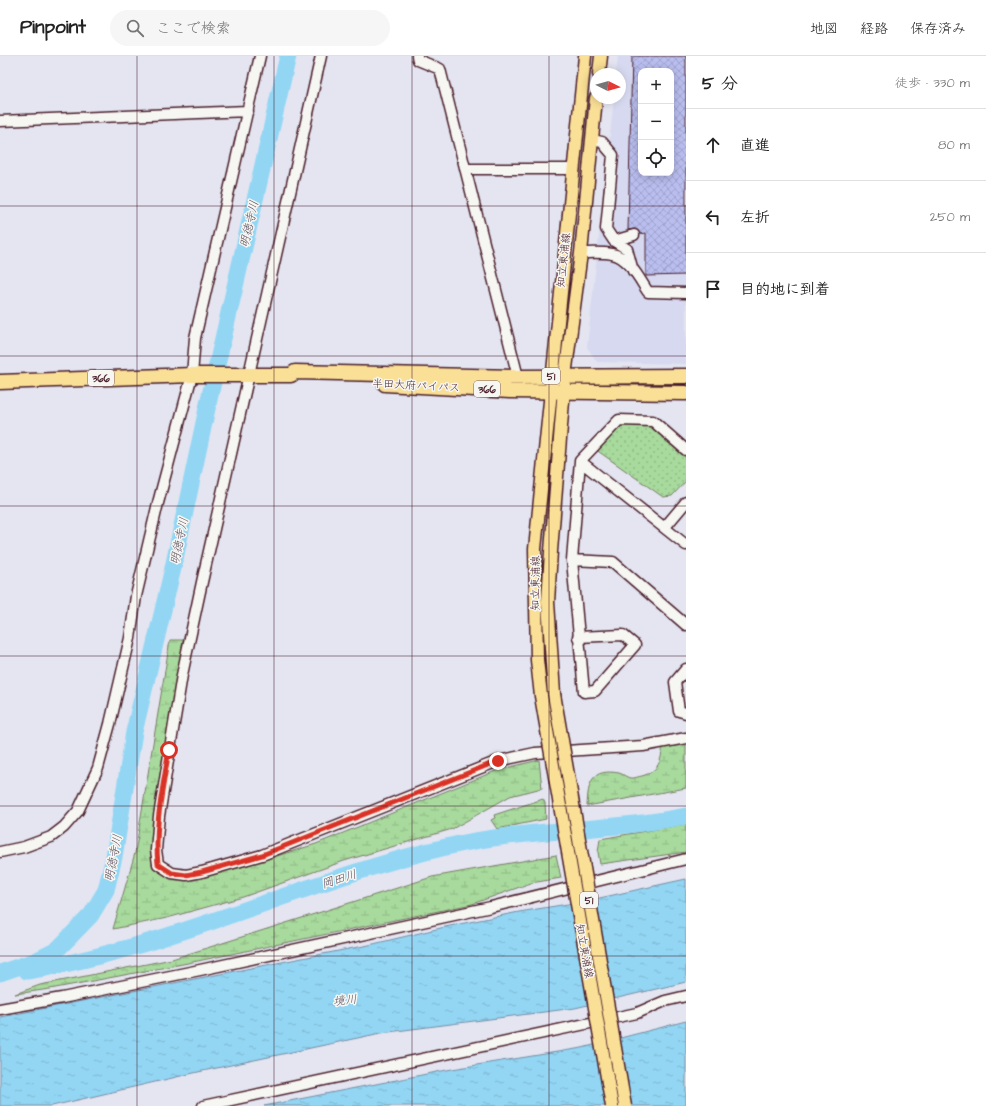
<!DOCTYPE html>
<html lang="ja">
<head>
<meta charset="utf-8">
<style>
  :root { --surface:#fff; --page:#f6f6f6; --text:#222; --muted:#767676; --line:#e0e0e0 }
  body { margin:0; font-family:"Architects Daughter","Klee One",sans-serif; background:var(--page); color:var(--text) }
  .controls { position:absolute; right:12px; top:12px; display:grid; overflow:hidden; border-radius:8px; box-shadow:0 2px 10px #0003 }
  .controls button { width:36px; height:36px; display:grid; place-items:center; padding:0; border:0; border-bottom:1px solid var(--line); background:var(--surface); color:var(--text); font:20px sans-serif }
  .compass { position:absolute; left:590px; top:12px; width:36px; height:36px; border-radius:50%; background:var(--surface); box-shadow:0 2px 10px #0003; rotate:95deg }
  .stop { position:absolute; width:12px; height:12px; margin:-9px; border:3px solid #d93025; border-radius:50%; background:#fff }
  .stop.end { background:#d93025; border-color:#fff; box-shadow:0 1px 4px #0008 }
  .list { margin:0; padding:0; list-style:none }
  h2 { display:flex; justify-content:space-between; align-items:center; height:52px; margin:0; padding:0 16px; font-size:17px }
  h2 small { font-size:13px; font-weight:400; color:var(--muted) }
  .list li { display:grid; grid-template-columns:26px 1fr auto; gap:12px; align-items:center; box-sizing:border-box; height:72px; padding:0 16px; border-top:1px solid var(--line) }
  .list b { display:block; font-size:15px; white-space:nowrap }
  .list em { font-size:13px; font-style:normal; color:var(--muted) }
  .icon { flex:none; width:22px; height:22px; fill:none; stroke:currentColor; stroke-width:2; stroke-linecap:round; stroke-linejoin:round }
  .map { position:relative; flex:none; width:686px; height:1050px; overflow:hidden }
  header { display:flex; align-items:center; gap:24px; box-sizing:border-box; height:56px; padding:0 20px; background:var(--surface); border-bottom:1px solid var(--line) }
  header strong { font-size:19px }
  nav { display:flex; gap:22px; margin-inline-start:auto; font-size:14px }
  .search { width:280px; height:36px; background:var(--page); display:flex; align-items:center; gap:10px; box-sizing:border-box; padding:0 14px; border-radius:22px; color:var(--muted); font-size:15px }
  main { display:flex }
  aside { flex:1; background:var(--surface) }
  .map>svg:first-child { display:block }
</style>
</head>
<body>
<header>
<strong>Pinpoint</strong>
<div class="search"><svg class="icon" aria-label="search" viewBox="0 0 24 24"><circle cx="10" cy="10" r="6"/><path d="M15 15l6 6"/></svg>ここで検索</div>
<nav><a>地図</a><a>経路</a><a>保存済み</a></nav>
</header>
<main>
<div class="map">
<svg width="686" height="1050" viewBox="0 0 686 1050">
  <defs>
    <pattern id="wetland-marsh" width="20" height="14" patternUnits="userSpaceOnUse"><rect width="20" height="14" fill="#a7da9c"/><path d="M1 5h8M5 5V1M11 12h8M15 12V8" fill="none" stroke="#91bb87"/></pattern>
    <pattern id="park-dots" width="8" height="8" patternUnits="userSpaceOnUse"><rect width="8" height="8" fill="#a7da9c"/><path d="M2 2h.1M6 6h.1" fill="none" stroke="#91bb87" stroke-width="1.8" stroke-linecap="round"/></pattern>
    <pattern id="water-ripples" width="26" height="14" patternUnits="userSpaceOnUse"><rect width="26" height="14" fill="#92d6f4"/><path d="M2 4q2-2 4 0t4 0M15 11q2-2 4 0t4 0" fill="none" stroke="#7fb7d1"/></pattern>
    <pattern id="building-cross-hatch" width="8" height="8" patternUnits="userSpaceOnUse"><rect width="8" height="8" fill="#b9beef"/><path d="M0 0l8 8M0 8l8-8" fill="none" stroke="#a1a3cd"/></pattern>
  </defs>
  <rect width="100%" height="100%" fill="#e4e5f1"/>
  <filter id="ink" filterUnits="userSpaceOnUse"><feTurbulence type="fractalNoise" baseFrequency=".025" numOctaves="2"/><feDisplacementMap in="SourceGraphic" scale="8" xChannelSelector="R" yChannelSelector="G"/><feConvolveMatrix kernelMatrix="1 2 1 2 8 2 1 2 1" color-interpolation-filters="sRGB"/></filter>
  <g filter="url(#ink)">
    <path fill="#d7d9f0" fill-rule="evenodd" d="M618,0H686V308L597,306L587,291L614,42H620V18H616ZM641,15H671V117H641Z"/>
    <path fill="url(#wetland-marsh)" stroke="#787c64" d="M170,584H184L158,808L186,819L238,812L316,788L498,714L539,704L542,732L510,740L452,773L344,805L243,841L167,862L113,873L135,797Z
      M686,684V732L587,750C588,727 591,712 619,717C623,718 626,721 630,722C634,723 639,720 642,720C659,715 661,705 663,689Z
      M543,743L545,747L546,763L497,773L491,764L495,762L494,759Z
      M686,768V796L600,808L598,796L600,783Z
      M556,799L561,822L531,827L472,848L188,907L50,933L15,938L40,929L172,903L432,821Z"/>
    <path fill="url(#park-dots)" stroke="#787c64" d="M619,364L653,365L686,390V425L672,440L663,441L595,393Z"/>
    <path fill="url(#water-ripples)" stroke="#758da4" d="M686,823V926L575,952L381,977L198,1016L52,1050H0V961L369,889L445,871L519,856L586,845Z
      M686,965V1050H264L452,1013L582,992Z"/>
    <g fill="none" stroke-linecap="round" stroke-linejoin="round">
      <path stroke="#92d6f4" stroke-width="17" d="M27,915C171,892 304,824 446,791C524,772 607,776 686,760
        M0,917L35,905L57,894L91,859L106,834L114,801L134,676L173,512L208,348L288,0"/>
    </g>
    <path fill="url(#building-cross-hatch)" stroke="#4a1f2b" fill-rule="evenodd" d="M632,0H686V219L646,220V177L640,178L635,173L628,174ZM641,15H671V117H641Z"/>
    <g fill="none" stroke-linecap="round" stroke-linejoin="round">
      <defs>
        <path id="minor" d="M321,0L202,526L182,619L159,760L156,794L158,808L172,817L186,819L202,816L262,799L498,705L535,697L643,690L686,682
          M417,0L418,4L440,13L518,321
          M0,65L248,55
          M592,84L602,86L613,99L606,173L614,185L627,193L633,215
          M466,113H572
          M614,185L634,179
          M581,197C591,197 602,196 612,198C628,200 640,224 648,236L686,237
          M580,405L686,489
          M665,471L686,446
          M572,504L613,506L686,569
          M578,581L623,579L635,589L595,635L584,636L572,504L580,405L619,364L653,365L686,394
          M686,613L675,626L679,655L686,657
          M0,796L24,791L51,781L64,771L78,755L98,712L110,668L130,582L136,540L158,447L192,319L195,282L260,0
          M0,953L62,942L200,914L491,851L686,803
          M203,1050L637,957L665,945L686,940"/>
        <path id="major" d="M599,18L601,0
          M554,638L548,546L551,495L565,320L581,197L596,42
          M541,640L537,604L535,493L585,0"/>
        <path id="highway" d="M0,326L192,319H291L295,316L518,321L686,320
          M385,328L510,335L686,337"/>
      </defs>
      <use href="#minor" stroke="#4a1f2b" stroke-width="13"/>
      <use href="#major" stroke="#4a1f2b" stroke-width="15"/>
      <use href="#highway" stroke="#4a1f2b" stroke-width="17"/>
      <use href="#minor" stroke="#f6f6f2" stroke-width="10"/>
      <use href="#major" stroke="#fadf96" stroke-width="12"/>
      <use href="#highway" stroke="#fadf96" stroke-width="14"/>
      <defs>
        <path id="major-bridge" d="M554,638L625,1050
          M541,640L612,1050"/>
      </defs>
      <use href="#major-bridge" stroke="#4a1f2b" stroke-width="15" stroke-linecap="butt"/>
      <use href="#major-bridge" stroke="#fadf96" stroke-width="12"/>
    </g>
  </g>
  <g fill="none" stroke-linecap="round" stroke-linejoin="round" filter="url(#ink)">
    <path stroke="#d93025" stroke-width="5" d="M169,694C163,731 154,771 158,808L172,817L186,819L202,816L262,799L498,705"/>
  </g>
  <path fill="none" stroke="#4a1f2b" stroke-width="1" stroke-opacity="0.55" d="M137,0V1050M274,0V1050M412,0V1050M549,0V1050M0,150H686M0,300H686M0,450H686M0,600H686M0,750H686M0,900H686"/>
  <g text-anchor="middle" stroke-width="3" stroke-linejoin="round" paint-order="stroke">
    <g fill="#f6f6f2" stroke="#7e6067" stroke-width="1">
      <rect x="542" y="312" width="18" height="16" rx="3"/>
      <rect x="88" y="314" width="26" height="16" rx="3"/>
      <rect x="474" y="325" width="26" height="16" rx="3"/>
      <rect x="580" y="836" width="18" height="16" rx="3"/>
    </g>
    <g font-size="10" font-weight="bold" fill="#4a1f2b">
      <text x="551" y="324">51</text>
      <text x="101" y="326">366</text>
      <text x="487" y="337">366</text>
      <text x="589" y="848">51</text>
    </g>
    <g font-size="11" fill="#4a1f2b" stroke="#f6f6f2">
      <text transform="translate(563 204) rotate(-84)" y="4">知立東浦線</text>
      <text transform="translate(416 329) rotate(3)" y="4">半田大府パイパス</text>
      <text transform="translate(535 527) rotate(-90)" y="4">知立東浦線</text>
      <text transform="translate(585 895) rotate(80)" y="4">知立東浦線</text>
    </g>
    <g font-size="12" font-style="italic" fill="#5c4d5d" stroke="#f6f6f2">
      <text transform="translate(249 168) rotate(-77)" y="4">明徳寺川</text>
      <text transform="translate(179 485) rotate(-78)" y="4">明徳寺川</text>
      <text transform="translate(113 802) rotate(-79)" y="4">明徳寺川</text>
      <text transform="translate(339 823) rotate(-18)" y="4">岡田川</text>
      <text transform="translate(345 944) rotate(-6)" y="4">境川</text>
    </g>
  </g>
</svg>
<div class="controls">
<button>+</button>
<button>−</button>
<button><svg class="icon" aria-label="locate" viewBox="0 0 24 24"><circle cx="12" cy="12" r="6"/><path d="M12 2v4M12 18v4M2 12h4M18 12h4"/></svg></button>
</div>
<svg class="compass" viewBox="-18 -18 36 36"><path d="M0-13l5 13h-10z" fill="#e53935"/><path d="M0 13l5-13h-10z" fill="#767676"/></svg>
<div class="stop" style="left:169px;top:694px"></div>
<div class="stop end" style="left:498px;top:705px"></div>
</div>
<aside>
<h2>5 分<small>徒歩 · 330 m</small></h2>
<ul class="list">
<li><svg class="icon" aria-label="ahead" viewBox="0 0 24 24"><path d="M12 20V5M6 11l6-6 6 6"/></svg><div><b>直進</b></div><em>80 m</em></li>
<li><svg class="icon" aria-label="left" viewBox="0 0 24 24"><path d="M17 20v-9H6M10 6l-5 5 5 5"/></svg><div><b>左折</b></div><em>250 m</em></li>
<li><svg class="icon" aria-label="arrive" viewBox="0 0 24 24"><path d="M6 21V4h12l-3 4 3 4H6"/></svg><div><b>目的地に到着</b></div></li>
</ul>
</aside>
</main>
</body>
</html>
